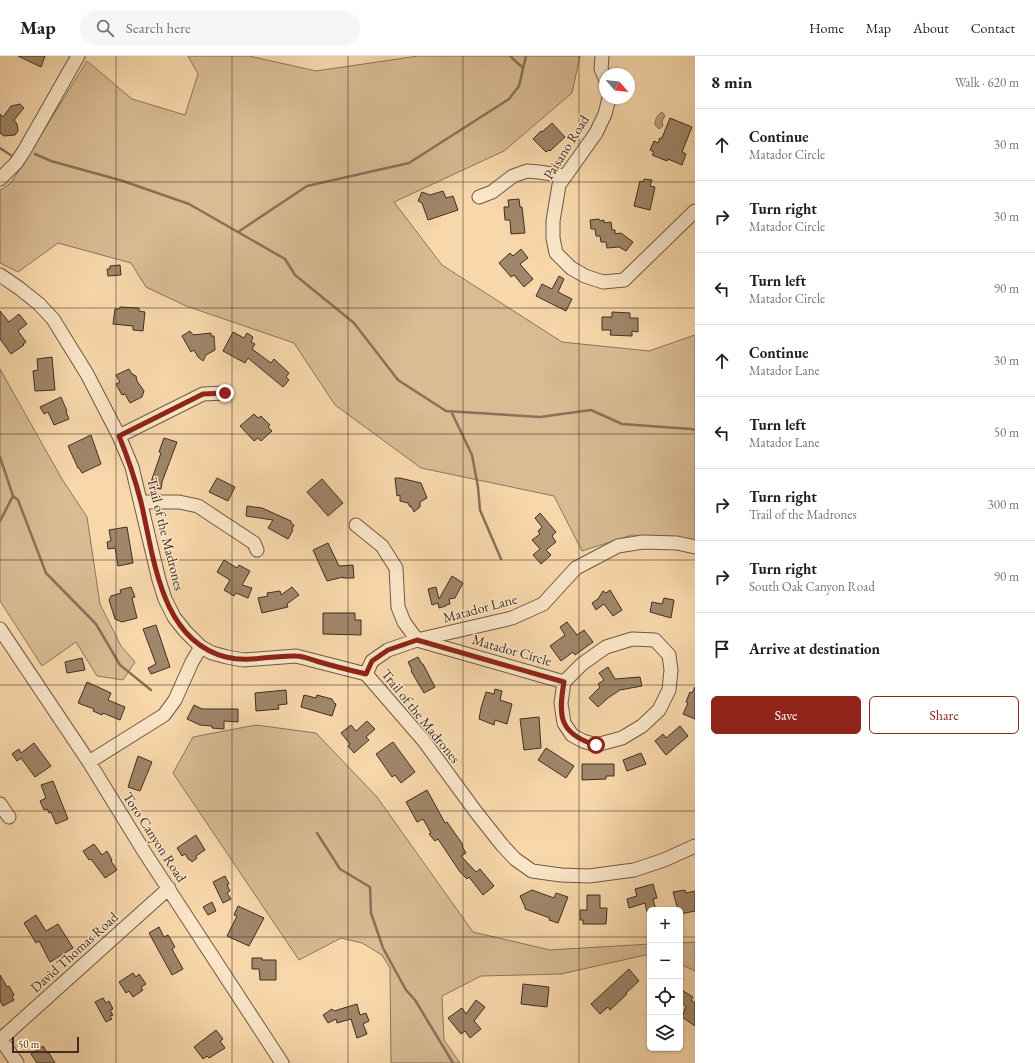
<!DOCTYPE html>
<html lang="en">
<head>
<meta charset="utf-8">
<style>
  :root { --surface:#fff; --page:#f6f6f6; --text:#202124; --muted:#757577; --line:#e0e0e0; --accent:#8f2418 }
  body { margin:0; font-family:"EB Garamond",serif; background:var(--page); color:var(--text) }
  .controls { position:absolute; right:12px; bottom:12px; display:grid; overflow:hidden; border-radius:6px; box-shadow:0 1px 3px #0004 }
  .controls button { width:36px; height:36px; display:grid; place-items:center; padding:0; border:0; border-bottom:1px solid var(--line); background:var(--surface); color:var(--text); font:20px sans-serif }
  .compass { position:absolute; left:599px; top:12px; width:36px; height:36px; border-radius:50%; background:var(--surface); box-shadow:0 1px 3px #0004; rotate:118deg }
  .scale { position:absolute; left:12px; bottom:10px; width:67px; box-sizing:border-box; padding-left:4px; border:2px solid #412d23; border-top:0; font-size:11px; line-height:14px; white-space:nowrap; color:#412d23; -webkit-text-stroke:3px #fae6c8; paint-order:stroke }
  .stop { position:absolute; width:12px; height:12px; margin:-9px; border:3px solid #8f2418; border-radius:50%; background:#fff }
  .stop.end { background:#8f2418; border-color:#fff; box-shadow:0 1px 4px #0008 }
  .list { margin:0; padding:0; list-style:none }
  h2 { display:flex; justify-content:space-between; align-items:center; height:52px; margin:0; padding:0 16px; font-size:17px }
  h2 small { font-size:13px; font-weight:400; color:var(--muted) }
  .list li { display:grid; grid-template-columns:26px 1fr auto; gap:12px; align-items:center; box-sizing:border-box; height:72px; padding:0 16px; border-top:1px solid var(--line) }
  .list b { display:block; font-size:15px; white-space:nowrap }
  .list p { margin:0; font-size:13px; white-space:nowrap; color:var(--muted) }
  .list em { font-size:13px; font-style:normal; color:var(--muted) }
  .actions { display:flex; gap:8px; padding:12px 16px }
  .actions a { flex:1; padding:9px 0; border:1px solid var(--accent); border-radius:6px; text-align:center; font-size:14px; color:var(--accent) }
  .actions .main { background:var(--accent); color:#fff }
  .icon { flex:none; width:22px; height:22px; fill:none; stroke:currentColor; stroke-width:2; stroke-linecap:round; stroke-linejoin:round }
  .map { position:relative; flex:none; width:695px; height:1007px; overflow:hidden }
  header { display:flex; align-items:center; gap:24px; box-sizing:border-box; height:56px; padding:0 20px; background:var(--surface); border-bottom:1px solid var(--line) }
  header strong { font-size:19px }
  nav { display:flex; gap:22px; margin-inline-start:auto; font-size:14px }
  .search { width:280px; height:36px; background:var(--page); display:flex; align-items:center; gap:10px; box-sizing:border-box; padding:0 14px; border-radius:22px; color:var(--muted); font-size:15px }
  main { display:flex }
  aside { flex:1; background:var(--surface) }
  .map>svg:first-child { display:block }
</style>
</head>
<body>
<header>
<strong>Map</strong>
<div class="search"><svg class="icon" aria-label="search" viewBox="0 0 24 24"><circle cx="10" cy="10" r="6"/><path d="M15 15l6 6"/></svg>Search here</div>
<nav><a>Home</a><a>Map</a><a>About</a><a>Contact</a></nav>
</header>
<main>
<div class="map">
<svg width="695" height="1007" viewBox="0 0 695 1007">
  <rect width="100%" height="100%" fill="#f8d8ab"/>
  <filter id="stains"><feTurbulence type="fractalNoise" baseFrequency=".005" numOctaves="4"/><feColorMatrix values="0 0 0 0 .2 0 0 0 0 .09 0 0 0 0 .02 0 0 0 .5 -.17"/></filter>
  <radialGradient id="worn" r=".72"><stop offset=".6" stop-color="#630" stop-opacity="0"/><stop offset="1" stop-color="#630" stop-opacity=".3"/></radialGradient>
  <path fill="#d9bb94" stroke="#8d745c" d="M188,0H249L316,15L418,0H580L572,37L504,95L394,146L442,209L562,286L649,295L695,279V486L632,479L582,495L554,440L421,412L335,349L294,287L186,250L146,231L131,207L58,187L18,216L0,207V134L11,127L87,5L132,43L185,59L198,18Z
    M0,313L62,423L87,461L100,548L121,590L135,606L123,624L97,620L76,586L42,610L0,545Z
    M256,669L316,677L377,741L473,876L550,894L650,888V898L561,918L481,920L442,940L444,984L460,1007H391L390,912L382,899L362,887L341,882L299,904L173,717L193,681Z
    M695,886V915L680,908V887Z"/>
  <path fill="#ba9e7d" stroke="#8a7159" d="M662,56L665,60L662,65L663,70L659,73L655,69C655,63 657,59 662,56Z"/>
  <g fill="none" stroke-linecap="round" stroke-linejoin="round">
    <path stroke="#8a7159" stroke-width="2.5" d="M510,0L523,12
      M0,92L12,100
      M35,98L51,105L123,125L189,148L285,203L295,219L354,267L398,324L446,355L540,361L591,354L622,368L691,373L695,374
      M238,176L307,130L409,107L509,43L519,30L526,0
      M451,355L472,399L478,431L480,454L501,503
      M0,401L13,440L0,465
      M13,440L18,444L46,517L96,568L120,609L151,634
      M317,777L340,813L370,831L371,857L383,892L406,934L415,944L453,1007"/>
  </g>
  <path fill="#a0866a" stroke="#412d23" d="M18,0H45L41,11Z
    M20,48L24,52L14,64L17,68L18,75L15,79L4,80L0,77V58L3,61L11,50Z
    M670,62L692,71L682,96L686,98L682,109L668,103L667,105L652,99L654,96L650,94L654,85L658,87L660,82H662Z
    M552,67L565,81L550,95L549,94L546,96L533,83L541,75L542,76Z
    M644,123L652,124L650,130L655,131L650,154L634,150L640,125L643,126Z
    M443,135L446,142L453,140L458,154L428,164L422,147L418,145L422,136L430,139Z
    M519,143L520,151H522L525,177L511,178L510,164H505L504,151H509L508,144Z
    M599,163L600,165L604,164V167L611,166L612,174H615V178L621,177L633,186L626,195L619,191L607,192L606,186H601L600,180H596L595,173H591L590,164Z
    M521,193L528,202L520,208L533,223L524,231L514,219L511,221L499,207L510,197L513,200Z
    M120,209L121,219L108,220L107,213H110V210Z
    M559,220L564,223L558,236L572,243L566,255L536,240L542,228L552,233Z
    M120,251L139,252V255L145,256L143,275L133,274V270L113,268L115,253H119Z
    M0,255L9,266L19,258L27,268L18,275L26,286L23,288L24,289L11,298L0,283Z
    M612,256L630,257V262H638V276L632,275V280L610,279L611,274H602V261H612Z
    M190,275L193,279L211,277V280H214L215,294L206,299L203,305L198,301L194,294L191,296L182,280Z
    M233,276L244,282L247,277L253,281L251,286L255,288L252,293L271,307L274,303L289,317L286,321L289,324L283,331L248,302L245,307L223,295Z
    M52,301L55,334L35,335L33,315L38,314L37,303Z
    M129,313L132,318L136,320L137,325L144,335L142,341L130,347L125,338L122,339L116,328L120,326L116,319Z
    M61,341L67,355L66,356L69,363L54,369L48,356L44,358L40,351Z
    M254,358L258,362L261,360L270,369L268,371L272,375L261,385L258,382L254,385L240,370Z
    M91,379L101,408L82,417L79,412H78L68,390Z
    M164,382L177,386L162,426L161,433L151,432L152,423L161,397L159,396Z
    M217,422L235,431L228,445L209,436Z
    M395,422H400L421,427L427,442L420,446V451L414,456L411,450L410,451L408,447L400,445V439L397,440Z
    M322,423L343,447L328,460L307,436Z
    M247,450L262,452L291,465V467L294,469L292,473L293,474L288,483L268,472L273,464L246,460Z
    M540,457L556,476L552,480L556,486L546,494L551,499L541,508L533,499L540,493L532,484L540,478L538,475L542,471L535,462Z
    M127,471L133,507L118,510L115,492L108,493L107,486L111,485L109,474Z
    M328,487L339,510L353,509L354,522H343V521L327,525L313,494Z
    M224,504L237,512L239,509L250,515L242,529L252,532L248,542L236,537L234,540L224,534L230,524L217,516Z
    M452,520L463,527L455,542L449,543L450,548L446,549V550L439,552L438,547L432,549L428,533L436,531L439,543Z
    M131,531L135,541L132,542L137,562L122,566L115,563L109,544L111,540L121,537L120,534Z
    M292,531L299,539L287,548L288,551L262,557L258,542L268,540L267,537L280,535L281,539Z
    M610,534L622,554L613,560L604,548L596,554L592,547L598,543L603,535L606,537Z
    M664,542L674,544L671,562L650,556L652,546L662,548Z
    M323,557H355V564H361V579L323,578Z
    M567,566L577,579L584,574L593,586L575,599L573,596L561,605L550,590L565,579L560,571Z
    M156,569L170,611L151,618L148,612L156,608L143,573Z
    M418,601L422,608H423L435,631L424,637L411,615L412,614L408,606Z
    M82,602L85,614L67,617L65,606Z
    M608,611L615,623L640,621L642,630L620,634L608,642L598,651L589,642L600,631L598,628L604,624L599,617Z
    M87,626L111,637L108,644L125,651L120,664L103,657L102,659L93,655L94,653L78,647Z
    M695,631V663L683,658L688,647L686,646L690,636L692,637Z
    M495,633L502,635L500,644L512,648L507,668L495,664L494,669L479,663L481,652L486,636L494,638Z
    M286,634L287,648L278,649L279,653L256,655L255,637Z
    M304,639L316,642L317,639L332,643L334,647L336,648L332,660L301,651Z
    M194,649L202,653H238V666L224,665V673L212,672V670L200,669L187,663Z
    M539,661L541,692L524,694L520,663Z
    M367,665L375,673L366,681L369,684L354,697L348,690L350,688L341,677L351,669L356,675Z
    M680,670L688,680L666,699L655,685L663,678L666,682Z
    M393,686L415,716L401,727L395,719L392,721L376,698Z
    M34,687L51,710L35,721L21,702L17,705L12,698L19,693L21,697Z
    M546,692L574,710L566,722L538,704Z
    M641,697L646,708L627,715L623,704Z
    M138,700L152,706L140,735L128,731Z
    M582,708H614V720H606V723L582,724Z
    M53,725L68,763L56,768L51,756L49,757L47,753L44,754L40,745L46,742L41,729Z
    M427,734L445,767L447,766L463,789L462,790L466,797L461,800L476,816L480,813L494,830L483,839L469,821L467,823L460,816L438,783L435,785L429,778L431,777L423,763L417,766L406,746Z
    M196,779L205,794L196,800L197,802L192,806L190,804H189L185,798L182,800L177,792Z
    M94,788L102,799L107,795L112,804L111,805L117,814L105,822L91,803L89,804L83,795Z
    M225,820L229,828L227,829L230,835L227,837L231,843L223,847L213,826Z
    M653,828L657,842L653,843L656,854H650V856H647L645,847L629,852L627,843L637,840L635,833Z
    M532,834L554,842L556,837L568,841L558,867L549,864L550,862L525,853V851L520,840Z
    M685,834L686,837L695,835V855L680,858V854H678L673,836Z
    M587,839H600V852H607L606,868H583V864H580V854H587Z
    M212,846L216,855L208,859L203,851Z
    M238,850L264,862L249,890L227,880L237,860L234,859Z
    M36,859L46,875L58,868L73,892L50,906L39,885L36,887L24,867Z
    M159,871L164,881L168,879L175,891L172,893L183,913L172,919L149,877Z
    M252,902H262V904H276V924H260L259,913H252Z
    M629,913L639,925L626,937L627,938L610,954L608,951L600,958L591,948Z
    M133,917L136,921L139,918L146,928L141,931L143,934L133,941L129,935L126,937L119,926Z
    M0,919L7,931L9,930L14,939L12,940L14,944L3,950L0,945Z
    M523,928L549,931L547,951L521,948Z
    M680,933L693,941L691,944L695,947V970L682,961L686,950L680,946Z
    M103,942L106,947L109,945L113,953L110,954L113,959L110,960L112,963L106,966L95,946Z
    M476,944L485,951L474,965L481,973L470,982L465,975L461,978L448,962L462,952L466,958Z
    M357,948L360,959L366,957L369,965L363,968L367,978L357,982L351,963L337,967L336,963L328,967L323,959L332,953L334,955Z
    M216,974L223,983L220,985L225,992L209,1002L207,1000L203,1003L194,991Z
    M43,990L48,998L49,997L55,1007H37L31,998Z"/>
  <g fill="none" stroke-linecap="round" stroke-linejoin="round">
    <defs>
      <path id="minor" d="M602,0L601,13L605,22
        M609,42L605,58L596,77L559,129L553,165V182L556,197L571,212L585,220L603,226L624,224L695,155
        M0,123L16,107L24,95L78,0
        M479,141L492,136L513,120L527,115L539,116L565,120
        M0,219L19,232L39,248L53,263L87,318L119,380L132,411L159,524L165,543L174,561L185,575L201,591L212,597L227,601L243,604L296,600L366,618L424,685L476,756L502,789L515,803L532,815L561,819L589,820L634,814L664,804L695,790
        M119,380L203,338L225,337
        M141,446H179L198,450L254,487L257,494
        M356,469L382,490L396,512L398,551L404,566L417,584L512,562L543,548L576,512L618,490L643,486L677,487L695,491
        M0,573L89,706L145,797L282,1007
        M632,583L655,584L669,599L671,614L669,634L659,654L642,670L622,682L596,689L583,685L572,679L564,667L561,647L564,626L582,608L606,591Z
        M366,618L372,605L388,594L417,584L564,626
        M89,706L164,659L175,644L192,606L201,591
        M0,748L9,761
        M0,982L17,1007
        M1,983L169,832"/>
    </defs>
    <use href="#minor" stroke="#6f5845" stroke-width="15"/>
    <use href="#minor" stroke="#fae6c8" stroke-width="13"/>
  </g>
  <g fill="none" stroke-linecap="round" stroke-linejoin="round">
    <path stroke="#8f2418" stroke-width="5" d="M225,337L203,338L119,380C128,402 135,423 141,446C154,501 160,584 226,601C249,607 272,599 296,600C302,600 310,603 316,605C333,610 349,614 366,618L372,605L388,594L417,584L564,626C558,660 559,678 596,689"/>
  </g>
  <path fill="none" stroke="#412d23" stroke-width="1" stroke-opacity="0.55" d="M116,0V1007M232,0V1007M348,0V1007M463,0V1007M579,0V1007M0,126H695M0,252H695M0,378H695M0,504H695M0,629H695M0,755H695M0,881H650M680,881H695"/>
  <g text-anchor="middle" stroke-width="3" stroke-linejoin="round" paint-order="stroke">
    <g font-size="14" fill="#412d23" stroke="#fae6c8">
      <text transform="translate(566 91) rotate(-58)" y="5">Paisano Road</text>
      <text transform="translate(166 478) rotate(76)" y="5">Trail of the Madrones</text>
      <text transform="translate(480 552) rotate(-15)" y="5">Matador Lane</text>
      <text transform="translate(512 594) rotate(16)" y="5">Matador Circle</text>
      <text transform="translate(421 660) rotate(51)" y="5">Trail of the Madrones</text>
      <text transform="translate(155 781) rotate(57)" y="5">Toro Canyon Road</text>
      <text transform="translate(74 896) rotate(-42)" y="5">David Thomas Road</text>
    </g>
  </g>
  <rect width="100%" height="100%" filter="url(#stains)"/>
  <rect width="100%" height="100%" fill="url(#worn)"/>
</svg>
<div class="controls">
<button>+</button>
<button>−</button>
<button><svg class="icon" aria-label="locate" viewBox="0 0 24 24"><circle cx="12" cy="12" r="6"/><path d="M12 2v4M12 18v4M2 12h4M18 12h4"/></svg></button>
<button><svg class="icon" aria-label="layers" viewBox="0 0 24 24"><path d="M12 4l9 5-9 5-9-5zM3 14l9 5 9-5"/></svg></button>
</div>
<svg class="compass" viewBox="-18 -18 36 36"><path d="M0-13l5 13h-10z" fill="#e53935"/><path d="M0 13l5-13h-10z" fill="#757577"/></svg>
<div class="scale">50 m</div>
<div class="stop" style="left:596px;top:689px"></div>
<div class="stop end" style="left:225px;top:337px"></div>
</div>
<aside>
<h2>8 min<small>Walk · 620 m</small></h2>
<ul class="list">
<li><svg class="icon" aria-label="ahead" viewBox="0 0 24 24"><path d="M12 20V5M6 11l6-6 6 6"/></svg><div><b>Continue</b><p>Matador Circle</p></div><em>30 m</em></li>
<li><svg class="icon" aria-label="right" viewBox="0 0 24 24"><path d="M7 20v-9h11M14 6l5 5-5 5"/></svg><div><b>Turn right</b><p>Matador Circle</p></div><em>30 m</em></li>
<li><svg class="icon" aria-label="left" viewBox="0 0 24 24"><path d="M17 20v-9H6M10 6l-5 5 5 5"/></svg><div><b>Turn left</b><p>Matador Circle</p></div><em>90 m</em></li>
<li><svg class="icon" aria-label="ahead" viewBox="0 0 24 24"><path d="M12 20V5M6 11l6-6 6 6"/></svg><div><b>Continue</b><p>Matador Lane</p></div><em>30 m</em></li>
<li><svg class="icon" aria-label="left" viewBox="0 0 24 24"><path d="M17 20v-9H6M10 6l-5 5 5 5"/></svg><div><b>Turn left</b><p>Matador Lane</p></div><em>50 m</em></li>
<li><svg class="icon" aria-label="right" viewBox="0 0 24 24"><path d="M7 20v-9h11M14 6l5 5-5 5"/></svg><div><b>Turn right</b><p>Trail of the Madrones</p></div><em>300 m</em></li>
<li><svg class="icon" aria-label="right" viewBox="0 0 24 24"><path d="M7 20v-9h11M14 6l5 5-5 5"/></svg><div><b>Turn right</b><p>South Oak Canyon Road</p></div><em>90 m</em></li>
<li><svg class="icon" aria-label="arrive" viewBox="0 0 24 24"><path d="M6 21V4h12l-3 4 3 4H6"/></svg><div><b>Arrive at destination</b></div></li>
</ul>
<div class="actions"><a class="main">Save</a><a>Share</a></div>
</aside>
</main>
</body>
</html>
